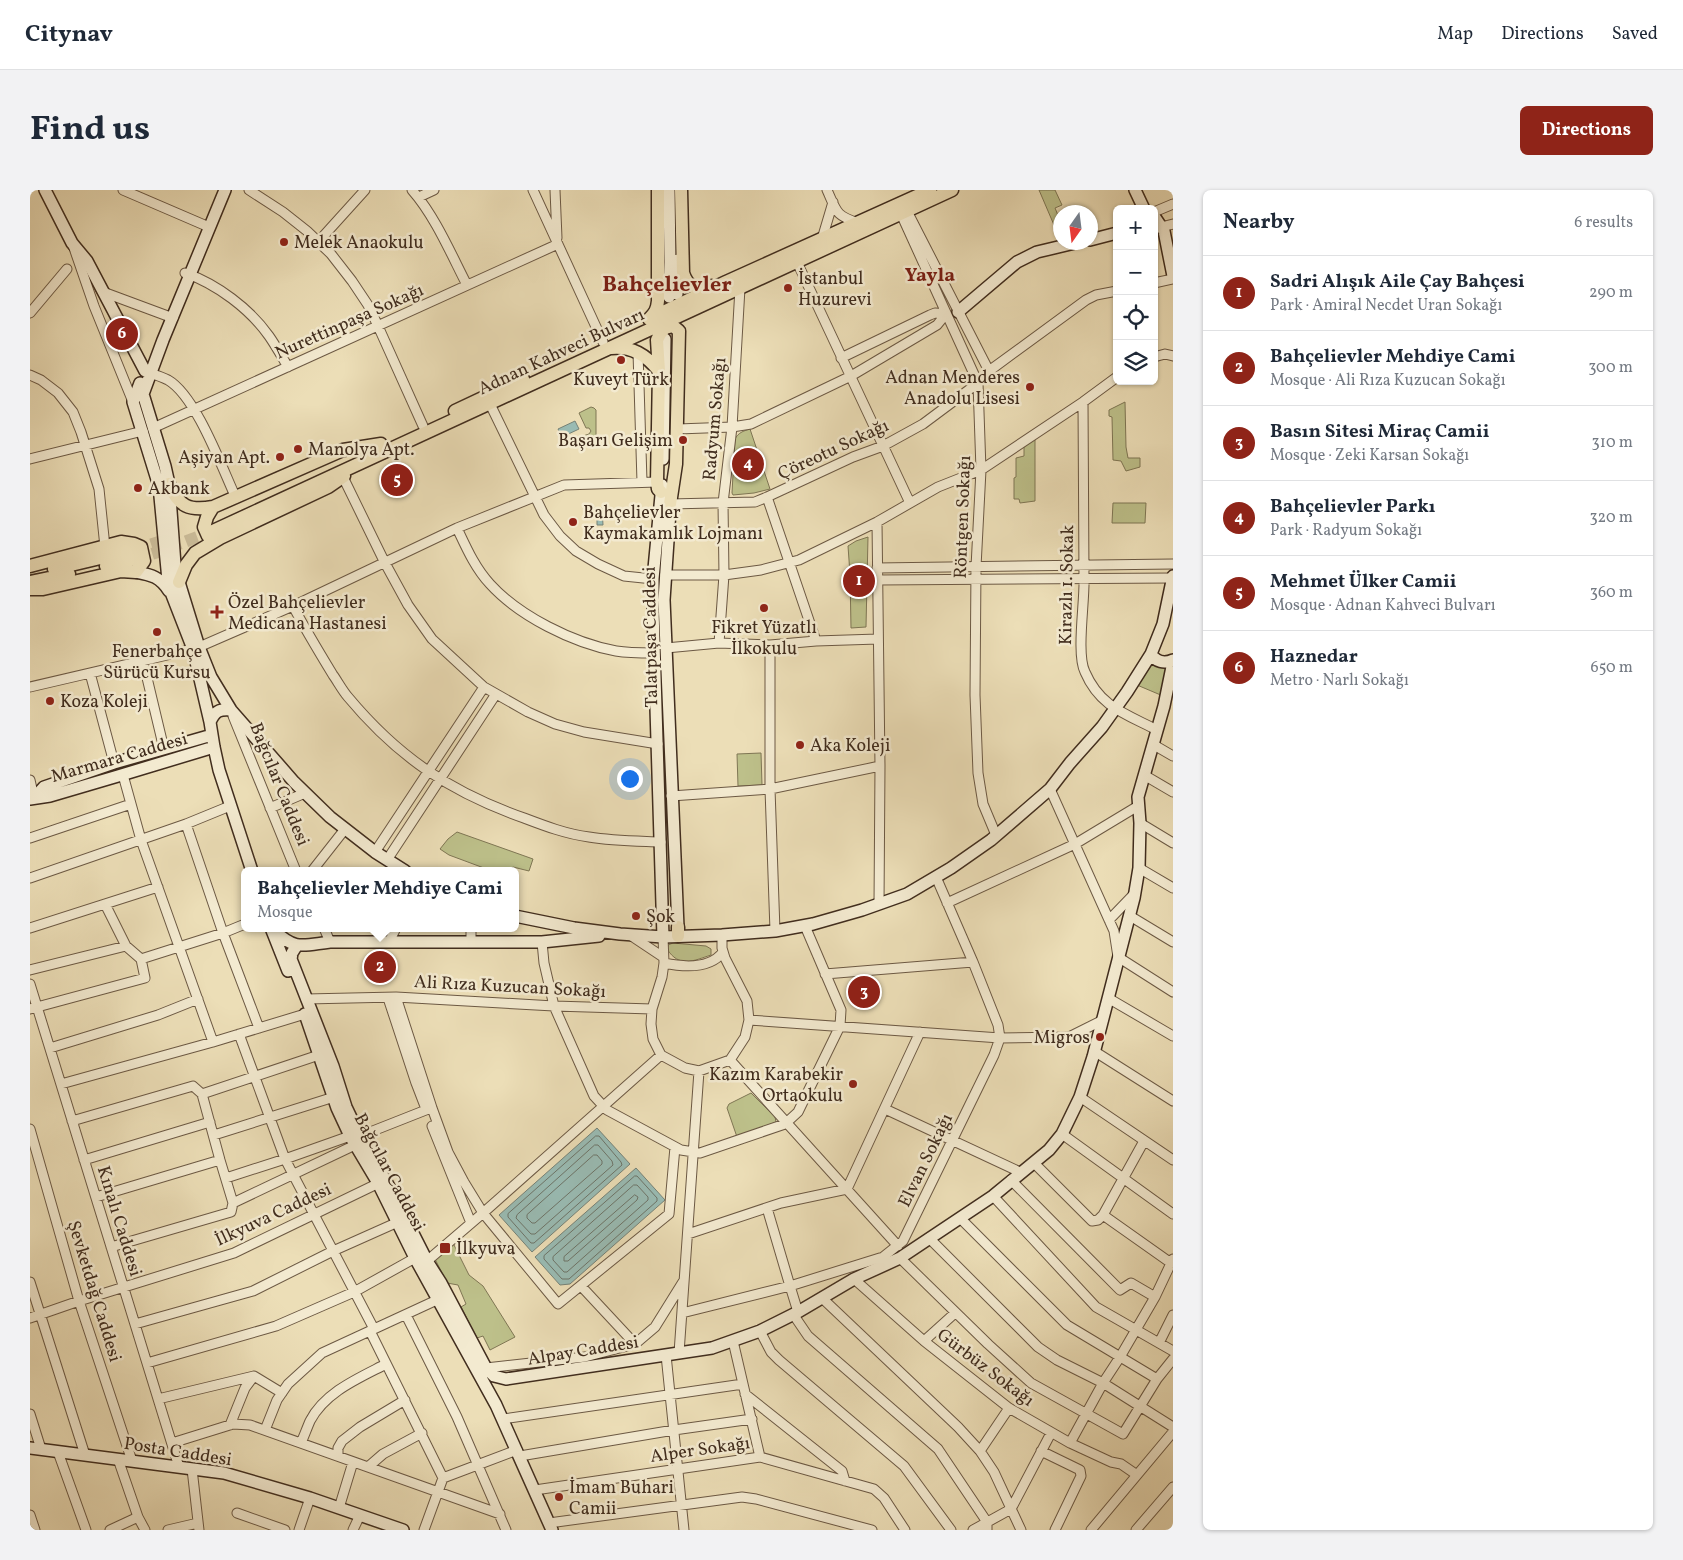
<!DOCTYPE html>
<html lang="en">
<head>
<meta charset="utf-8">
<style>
  :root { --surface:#fff; --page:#f2f2f3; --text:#1f2937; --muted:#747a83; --line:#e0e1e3; --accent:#8f2418 }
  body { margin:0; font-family:Vollkorn,serif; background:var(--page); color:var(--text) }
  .controls { position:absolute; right:15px; top:15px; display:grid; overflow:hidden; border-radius:8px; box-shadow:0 1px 4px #0004 }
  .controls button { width:45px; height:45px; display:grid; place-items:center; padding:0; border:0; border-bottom:1px solid var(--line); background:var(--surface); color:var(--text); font:25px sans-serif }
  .compass { position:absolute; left:1023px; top:15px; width:45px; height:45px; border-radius:50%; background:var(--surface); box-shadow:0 1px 4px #0004; rotate:194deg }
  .you { position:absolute; left:599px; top:588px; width:18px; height:18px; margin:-12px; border:4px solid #fff; border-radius:50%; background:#1a73e8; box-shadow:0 0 0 8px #1a73e833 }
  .badge { display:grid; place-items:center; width:32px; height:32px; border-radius:50%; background:var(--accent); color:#fff; font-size:16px; font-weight:700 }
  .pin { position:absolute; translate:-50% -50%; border:2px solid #fff; box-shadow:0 1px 5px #0006 }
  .popup { position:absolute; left:211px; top:677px; width:278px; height:65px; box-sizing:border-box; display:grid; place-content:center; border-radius:8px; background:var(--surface); filter:drop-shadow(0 1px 4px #0005); font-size:16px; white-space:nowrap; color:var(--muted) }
  .popup b { font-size:19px; color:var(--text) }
  .popup::after { content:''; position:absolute; left:50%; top:100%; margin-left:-10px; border:10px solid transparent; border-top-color:var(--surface) }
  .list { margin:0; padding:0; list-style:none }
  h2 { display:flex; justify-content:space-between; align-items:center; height:65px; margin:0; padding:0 20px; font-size:21px }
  h2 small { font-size:16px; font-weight:400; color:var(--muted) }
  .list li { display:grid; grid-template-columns:32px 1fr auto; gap:15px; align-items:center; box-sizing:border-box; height:75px; padding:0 20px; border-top:1px solid var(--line) }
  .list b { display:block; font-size:19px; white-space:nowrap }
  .list p { margin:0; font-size:16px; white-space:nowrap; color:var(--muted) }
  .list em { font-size:16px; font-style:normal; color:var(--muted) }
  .icon { flex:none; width:28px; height:28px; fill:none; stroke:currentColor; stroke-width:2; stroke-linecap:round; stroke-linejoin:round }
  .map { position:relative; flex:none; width:1143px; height:1340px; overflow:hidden; border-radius:8px }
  header { display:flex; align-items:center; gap:30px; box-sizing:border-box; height:70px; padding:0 25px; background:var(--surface); border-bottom:1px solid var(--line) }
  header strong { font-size:24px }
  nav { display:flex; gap:28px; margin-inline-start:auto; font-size:18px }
  .intro { display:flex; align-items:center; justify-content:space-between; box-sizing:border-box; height:120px; padding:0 30px }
  h1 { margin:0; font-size:35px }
  .button { padding:12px 22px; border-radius:8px; background:var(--accent); color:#fff; font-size:18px; font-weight:700 }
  main { display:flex; gap:30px; padding:0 30px }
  aside { flex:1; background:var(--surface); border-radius:8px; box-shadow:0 1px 4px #0004 }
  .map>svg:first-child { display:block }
</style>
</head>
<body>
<header>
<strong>Citynav</strong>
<nav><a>Map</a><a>Directions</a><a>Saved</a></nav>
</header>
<div class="intro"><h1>Find us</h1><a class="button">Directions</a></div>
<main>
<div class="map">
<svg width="1143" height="1340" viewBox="0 0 1143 1340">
  <rect width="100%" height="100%" fill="#ecdeb7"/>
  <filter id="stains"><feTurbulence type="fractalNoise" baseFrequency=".004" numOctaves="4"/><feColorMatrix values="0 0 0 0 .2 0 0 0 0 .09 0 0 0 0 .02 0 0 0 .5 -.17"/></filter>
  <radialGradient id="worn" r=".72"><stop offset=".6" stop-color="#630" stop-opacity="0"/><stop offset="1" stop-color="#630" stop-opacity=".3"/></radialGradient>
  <path fill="#bdc08a" stroke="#7f7654" d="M1009,0H1025L1032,15L1025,18L1030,30V49Z
    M1095,212L1096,257L1098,268H1110V277L1096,281L1091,271L1083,270L1082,227L1079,226V220Z
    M561,217L564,218L566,220V251L554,252L553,246L559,244L561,241L559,238H556L549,223Z
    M720,239L740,299L724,303L703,305L702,303L705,249C708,243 713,241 720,239Z
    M1005,249V311L990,313L989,309H984V288L986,287V268L994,266V256Z
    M1083,313H1116L1115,333H1082Z
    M838,347L836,437L821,438L820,384L818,356L826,351Z
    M1119,473L1138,476L1133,506L1107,495Z
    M731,563L732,595L708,596L707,564Z
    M427,642L503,669L499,681L483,677L478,681H462L419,665L410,659L418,649Z
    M643,753L676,756L681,759V765C663,771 649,778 637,759L638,755Z
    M721,903L745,927L746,932L707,947L697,918L699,914Z
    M422,1051L439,1085L453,1096L485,1147L460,1160L453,1146L447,1148L431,1117L436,1114L428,1095L417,1093L404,1067Z"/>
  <path fill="#99bbb3" stroke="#768277" d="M545,231L549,239L532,247L528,239Z
    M560,318H572L573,335H567V323H560Z
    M567,938L600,974L502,1062L469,1025Z
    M606,978L635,1010L540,1094L530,1095L505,1067Z"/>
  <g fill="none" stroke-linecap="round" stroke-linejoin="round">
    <path stroke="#6d7468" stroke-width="1" d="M566,946H569L591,972L592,975L504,1053H501L478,1027V1024Z
      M565,955H568L582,971L583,975L505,1044H501L486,1028L487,1025Z
      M564,965H567L572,971V974L505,1033H502L497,1028V1025Z
      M605,986H607L627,1008V1011L539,1089H532L514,1069V1066Z
      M604,995H607L618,1007V1010L537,1082H534L523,1070V1067Z
      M605,1005L608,1007L607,1010L538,1071H534V1067Z"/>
    <path stroke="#cabb98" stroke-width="12" stroke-dasharray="12 6" stroke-linecap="butt" d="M104,360L144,347
      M105,369L128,362L183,341"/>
    <defs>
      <path id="street" d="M93,0L179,37
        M219,0L253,22L277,41L301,64L322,91L338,115L348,136L393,236
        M382,0C405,26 421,64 437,95
        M503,0L573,152
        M525,0L527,48
        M797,0C807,22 805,25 828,33
        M389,7L404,0
        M877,21L959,181
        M1124,22L1143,14
        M871,24L948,193L951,280L946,377L945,505L948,583L953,614L966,645
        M1131,37L1143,34
        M792,49L803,12
        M288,52L335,0
        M44,58L64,116L103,212
        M767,72L880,313
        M155,83C187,94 220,119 239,146C246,156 252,167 258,177
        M1124,93L1143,89
        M73,102L143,128
        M0,123L37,79
        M608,162L612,292
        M1124,167L1135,164L1143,166
        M811,168L900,125L905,123L916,124
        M120,183C126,185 132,187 138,190C166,206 192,278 206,308
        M0,185L11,190L28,203L43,222L51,242L69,299L75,357
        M1053,212C1053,271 1054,329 1054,388C1055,411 1046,464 1055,482C1070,517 1096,524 1127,540
        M460,214L514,325L530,346L546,361L568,374L594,386L623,389
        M123,238L528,54
        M648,239L702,237L721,234L821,186L907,135L916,124
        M0,269L113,241
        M313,287L355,373L378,415L402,449L454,497L498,522L525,534L554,542L628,554
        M737,307L786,451
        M640,314L725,312L737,307L823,267L853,256L893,234L948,193L959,181L1056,110L1066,105L1087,101
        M847,332L850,576L849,714
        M427,338C436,357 445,378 460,394C489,426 543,453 586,461C598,463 611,463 624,463
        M847,378L1143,374
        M635,385H694L731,380L769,370L847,332L908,297L951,280L1053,212L1087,187
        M848,390L1142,388
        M263,416C275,439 289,462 303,485C308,492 312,500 318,507C368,567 420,602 494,628C515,636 536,644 559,647C583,651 607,651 631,652
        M689,453L694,385L693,313L702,237L710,98
        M740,455V599L745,741
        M169,457L263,416L427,338L534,295L627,292
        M636,458L689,453L740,455L786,451L848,449
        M113,471L134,559
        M60,483L84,573
        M0,497L163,459
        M203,526L266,681
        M1124,555L1143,566
        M93,585L111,650L183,852
        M1114,585L1143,602
        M0,590L4,608
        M1020,599L1084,741L1088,767L1143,802
        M641,606L740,599L850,576
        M240,618L275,603
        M1110,633L1143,653
        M156,634L193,743L229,838
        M0,648L101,614
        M345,662L454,497
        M357,670L466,504
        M1109,678L1143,698
        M282,681L315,639
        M0,688L156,634L200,616
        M917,713L1045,654L1108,616
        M75,714L96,756
        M1100,726L1143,752
        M1079,730L1105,703
        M0,738L128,697
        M294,738L300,752
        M441,738V752
        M600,745L633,767
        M633,747L634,773L632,787L622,819L621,834L623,849L631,865L655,878L669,881L700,870L715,847L719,830L717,811L695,768L692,758V745
        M359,752L366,738
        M512,752L514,773L524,816L564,906L577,920L651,960L670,963L755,934L768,922L810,836L811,820L775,736
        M111,769L193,743L215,734
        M634,773C653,777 680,779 693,762
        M0,780L96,756L111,769L115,788L0,819
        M795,784L943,772
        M0,794L149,1277
        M366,807L402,918L418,962L434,992L453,1023L528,1114L639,1024L645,957
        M358,808L386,893L396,919
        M1078,808L1143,846
        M276,809L366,807L524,816L622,819
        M719,830L970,848L1039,847L1073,830
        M209,844L255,969L344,1139
        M20,858L128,825L168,809
        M1064,861L1143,911
        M700,870L868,1056
        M31,894L183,852L275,824
        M172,904L289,865
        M1050,907L1143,970
        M855,919L990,982
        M42,931L163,896L172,904L190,970L203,1013L201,1022L81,1057
        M402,936L441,1033
        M0,939L49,1111L102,1271
        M1032,944L1143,1024
        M184,945L304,907
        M330,946L401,918
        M54,970L180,932
        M1004,973L1062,1031L1068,1030L1073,1025L1114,951
        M196,988L255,969L320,946
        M981,990L1090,1100L1101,1093L1125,1107
        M963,1006L1066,1117L1143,1161
        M66,1007L190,970
        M203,1013L325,955
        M737,1018L760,1096L768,1122
        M1073,1025L1141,1073
        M930,1028L1037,1135L1127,1189
        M658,1044L751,1013L817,999L890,842
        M899,1048L1008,1157L1027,1170L1073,1193L1143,1237
        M870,1068L958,1154L1001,1193L1093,1244L1127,1189L1143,1169
        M397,1071L453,1023L631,865
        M824,1089L894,1151L979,1218L1040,1253L1081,1272L1091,1274L1107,1285
        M0,1092L55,1265
        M551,1096L605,1154
        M792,1108L928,1237L950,1261L964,1282L991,1340
        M652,1123L760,1096L853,1067L873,1051L964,865L970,848L968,835L943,772L906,687
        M763,1124L778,1146L908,1259L957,1332V1340
        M376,1125L427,1227L476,1340
        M0,1128L49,1111L204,1063L353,991
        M105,1134L223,1101L303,1061L368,1032
        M340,1141L413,1288
        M730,1141L741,1162L749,1170L874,1276L921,1340
        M703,1151L730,1267
        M894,1151L925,1123
        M1129,1153L1143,1125
        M649,1163L669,881
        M636,1165L654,1340
        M117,1173L246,1136L324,1102L385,1068
        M456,1178L555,1167L605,1154L625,1137L653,1092
        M715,1204L812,1281L815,1291
        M128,1209L224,1186L252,1203
        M0,1224L11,1259
        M473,1229L713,1194
        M200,1235L215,1198L224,1186
        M235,1240L247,1210L258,1194L292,1163L409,1109
        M142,1253L203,1234L220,1235L470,1324
        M271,1253C274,1246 277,1238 280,1231C295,1202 329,1188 356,1174
        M1040,1253L1073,1193L1090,1167L1125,1107L1143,1069
        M950,1261L979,1218
        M1011,1261L1050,1280L1051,1286L1025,1340
        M28,1262L56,1340
        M308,1266V1258L312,1251L330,1237L375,1210
        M490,1266L644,1240L722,1229
        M88,1269L108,1327L115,1340
        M338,1277L353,1264L392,1243
        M162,1279L169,1340
        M505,1300L730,1267L844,1299L854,1308L875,1340
        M309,1318L323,1272
        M981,1319L1021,1243
        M207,1323L255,1340
        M0,1325L5,1340
        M519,1333L712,1307L726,1309L842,1340
        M80,1340L108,1327
        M138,1340L168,1333
        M269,1340L280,1308
        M323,1340L330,1325
        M394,1340L413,1288L487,1260
        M943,1340L981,1319
        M1061,1340L1143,1242
        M1106,1340L1143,1297"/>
      <path id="secondary" d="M15,0L42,53L57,71L115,181L120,183
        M195,0L133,150L113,204L135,276L139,294L145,375L149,392L169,457L181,487L201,520L264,592L300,627L345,662L375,681
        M1105,0L1114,19
        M1124,26L1134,41L1143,86
        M1060,50L1087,43
        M647,104L648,70
        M639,107L640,72L639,0
        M928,122L987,72L1007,62L1049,52
        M110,193L103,212L129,296L138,390L142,405L163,459L180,532L184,557L189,580L222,681
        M633,269L635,149
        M632,295L623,389V420L633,747
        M641,306L634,410L648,737
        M106,382C122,385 130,387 139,401
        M1121,464C1126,472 1134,474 1143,470
        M180,532C185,521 189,519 201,520
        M4,608L14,597L84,573L182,545
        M0,609L20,606L88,586L184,557
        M485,726L544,738L590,744L633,747L692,745L745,741L783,734L832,720L877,704L921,678L961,650L1020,599L1040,573L1072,537L1097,502L1121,464L1133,434L1143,386
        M241,738L258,781
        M245,741C265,761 274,755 300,752H512L569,746
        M267,755L262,763L261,769L303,876L316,917L326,938L363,1004L397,1071L411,1093L456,1178L464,1186L476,1189L682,1158L730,1141L768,1122L824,1089L870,1068L963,1006L1019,960L1032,944L1050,907L1063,867L1104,708L1109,678L1110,633L1108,607L1134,516L1143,472
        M275,824L307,918L320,946L348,993L385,1068L466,1215L522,1340
        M0,1258L194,1283L280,1308L373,1340"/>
      <path id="primary" d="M651,0L653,83C658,98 667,101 681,96
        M619,129L696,92L900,0
        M619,129C625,123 627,120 628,111V0
        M581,158C602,156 616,165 629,181
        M425,221L493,189
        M139,294C149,317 159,321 183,317L313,260L351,254
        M631,302L628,299L627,292L629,181L627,150L630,144L635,138L643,136L649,141L646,274L640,314
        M183,317L177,327L174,337L178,346L187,348
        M183,341L922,0
        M0,376L91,352L104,354L111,357L114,371L106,382L91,381L13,399H0
        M76,376L105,369
        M24,379L104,360
        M0,392L39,384
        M149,392L156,375L165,363L190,348L298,297L314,286
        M648,737V746"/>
    </defs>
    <use href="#street" stroke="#6c5944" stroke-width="11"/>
    <use href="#secondary" stroke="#412d1e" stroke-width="14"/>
    <use href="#primary" stroke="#412d1e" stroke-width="15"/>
    <use href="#street" stroke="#f3ead0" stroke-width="9"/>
    <use href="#secondary" stroke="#f3ead0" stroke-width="11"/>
    <use href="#primary" stroke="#ecdeb7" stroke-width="12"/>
  </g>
  <g fill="#8f2418" stroke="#f3ead0" stroke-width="2">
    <circle cx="254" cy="52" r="5"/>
    <circle cx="758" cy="98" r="5"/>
    <circle cx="591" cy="170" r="5"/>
    <circle cx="1000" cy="197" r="5"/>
    <circle cx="653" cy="250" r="5"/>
    <circle cx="268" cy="259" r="5"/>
    <circle cx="250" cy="267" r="5"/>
    <circle cx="108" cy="298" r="5"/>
    <circle cx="543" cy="332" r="5"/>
    <circle cx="734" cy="418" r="5"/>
    <path d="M184.5 414.5h5v5h5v5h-5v5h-5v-5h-5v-5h5z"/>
    <circle cx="127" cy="442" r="5"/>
    <circle cx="20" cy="511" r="5"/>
    <circle cx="770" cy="555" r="5"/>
    <circle cx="606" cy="726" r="5"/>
    <circle cx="1070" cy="847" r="5"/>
    <circle cx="823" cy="894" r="5"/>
    <rect x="409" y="1052" width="12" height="12" rx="2.5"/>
    <circle cx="529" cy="1307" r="5"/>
  </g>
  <g text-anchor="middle" stroke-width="5" stroke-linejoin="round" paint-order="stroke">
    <g font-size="18" fill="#412d1e" stroke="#f3ead0" text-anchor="start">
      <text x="264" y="58">Melek Anaokulu</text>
      <text x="768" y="94">İstanbul<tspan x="768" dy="21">Huzurevi</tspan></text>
      <text x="990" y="193" text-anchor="end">Adnan Menderes<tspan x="990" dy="21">Anadolu Lisesi</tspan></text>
      <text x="591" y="195" text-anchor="middle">Kuveyt Türk</text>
      <text x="643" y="256" text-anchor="end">Başarı Gelişim</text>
      <text x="278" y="265">Manolya Apt.</text>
      <text x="240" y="273" text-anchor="end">Aşiyan Apt.</text>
      <text x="118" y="304">Akbank</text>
      <text x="553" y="328">Bahçelievler<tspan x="553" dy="21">Kaymakamlık Lojmanı</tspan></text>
      <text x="198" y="418">Özel Bahçelievler<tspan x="198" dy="21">Medicana Hastanesi</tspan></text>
      <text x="734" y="443" text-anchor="middle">Fikret Yüzatlı<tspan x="734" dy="21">İlkokulu</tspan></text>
      <text x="127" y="467" text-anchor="middle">Fenerbahçe<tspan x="127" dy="21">Sürücü Kursu</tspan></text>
      <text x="30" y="517">Koza Koleji</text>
      <text x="780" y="561">Aka Koleji</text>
      <text x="616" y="732">Şok</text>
      <text x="1060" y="853" text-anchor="end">Migros</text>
      <text x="813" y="890" text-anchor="end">Kazım Karabekir<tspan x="813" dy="21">Ortaokulu</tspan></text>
      <text x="426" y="1064">İlkyuva</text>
      <text x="539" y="1303">İmam Buhari<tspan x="539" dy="21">Camii</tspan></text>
    </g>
    <g font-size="18" fill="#412d1e" stroke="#f3ead0">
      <text transform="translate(319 131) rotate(-24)" y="6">Nurettinpaşa Sokağı</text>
      <text transform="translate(531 161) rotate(-25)" y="6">Adnan Kahveci Bulvarı</text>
      <text transform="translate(684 229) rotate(-85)" y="6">Radyum Sokağı</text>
      <text transform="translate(803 259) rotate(-25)" y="6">Çöreotu Sokağı</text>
      <text transform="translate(932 327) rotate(-88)" y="6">Röntgen Sokağı</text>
      <text transform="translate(1036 395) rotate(-89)" y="6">Kirazlı 1. Sokak</text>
      <text transform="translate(620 447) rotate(-91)" y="6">Talatpaşa Caddesi</text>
      <text transform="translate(89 567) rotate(-16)" y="6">Marmara Caddesi</text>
      <text transform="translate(250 594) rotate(68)" y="6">Bağcılar Caddesi</text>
      <text transform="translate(480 796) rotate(3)" y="6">Ali Rıza Kuzucan Sokağı</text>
      <text transform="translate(895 970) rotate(-64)" y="6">Elvan Sokağı</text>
      <text transform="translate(360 982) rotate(62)" y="6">Bağcılar Caddesi</text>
      <text transform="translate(243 1024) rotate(-25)" y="6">İlkyuva Caddesi</text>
      <text transform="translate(90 1031) rotate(73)" y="6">Kınalı Caddesi</text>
      <text transform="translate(65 1101) rotate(73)" y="6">Şevketdağ Caddesi</text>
      <text transform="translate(553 1160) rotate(-9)" y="6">Alpay Caddesi</text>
      <text transform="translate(956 1177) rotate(37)" y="6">Gürbüz Sokağı</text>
      <text transform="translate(670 1259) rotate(-8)" y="6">Alper Sokağı</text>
      <text transform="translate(148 1261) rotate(9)" y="6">Posta Caddesi</text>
    </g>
    <g font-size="20" font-weight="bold" fill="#7a1f14" stroke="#f3ead0">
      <text x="900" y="91">Yayla</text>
    </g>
    <g font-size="22" font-weight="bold" fill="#7a1f14" stroke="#f3ead0">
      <text x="637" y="101">Bahçelievler</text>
    </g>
  </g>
  <rect width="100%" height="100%" filter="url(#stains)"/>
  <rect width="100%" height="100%" fill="url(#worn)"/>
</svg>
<div class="controls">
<button>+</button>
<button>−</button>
<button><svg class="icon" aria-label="locate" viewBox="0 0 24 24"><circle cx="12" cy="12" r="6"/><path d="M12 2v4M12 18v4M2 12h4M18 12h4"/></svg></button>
<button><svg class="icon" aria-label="layers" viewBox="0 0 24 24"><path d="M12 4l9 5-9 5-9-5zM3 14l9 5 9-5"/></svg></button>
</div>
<svg class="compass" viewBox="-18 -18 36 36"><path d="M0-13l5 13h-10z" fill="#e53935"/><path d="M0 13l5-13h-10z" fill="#747a83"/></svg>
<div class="you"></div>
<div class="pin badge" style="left:829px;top:391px">1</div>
<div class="pin badge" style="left:350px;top:777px">2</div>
<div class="popup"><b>Bahçelievler Mehdiye Cami</b>Mosque</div>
<div class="pin badge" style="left:834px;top:802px">3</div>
<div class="pin badge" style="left:718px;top:274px">4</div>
<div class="pin badge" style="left:367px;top:290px">5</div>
<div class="pin badge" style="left:92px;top:144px">6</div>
</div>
<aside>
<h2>Nearby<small>6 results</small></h2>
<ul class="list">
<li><span class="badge">1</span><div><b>Sadri Alışık Aile Çay Bahçesi</b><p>Park · Amiral Necdet Uran Sokağı</p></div><em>290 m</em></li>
<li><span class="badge">2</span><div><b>Bahçelievler Mehdiye Cami</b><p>Mosque · Ali Rıza Kuzucan Sokağı</p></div><em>300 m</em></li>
<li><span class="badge">3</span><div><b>Basın Sitesi Miraç Camii</b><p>Mosque · Zeki Karsan Sokağı</p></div><em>310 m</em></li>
<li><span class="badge">4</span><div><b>Bahçelievler Parkı</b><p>Park · Radyum Sokağı</p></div><em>320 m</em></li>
<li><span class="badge">5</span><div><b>Mehmet Ülker Camii</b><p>Mosque · Adnan Kahveci Bulvarı</p></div><em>360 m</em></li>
<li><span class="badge">6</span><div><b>Haznedar</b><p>Metro · Narlı Sokağı</p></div><em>650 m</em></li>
</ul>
</aside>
</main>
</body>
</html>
